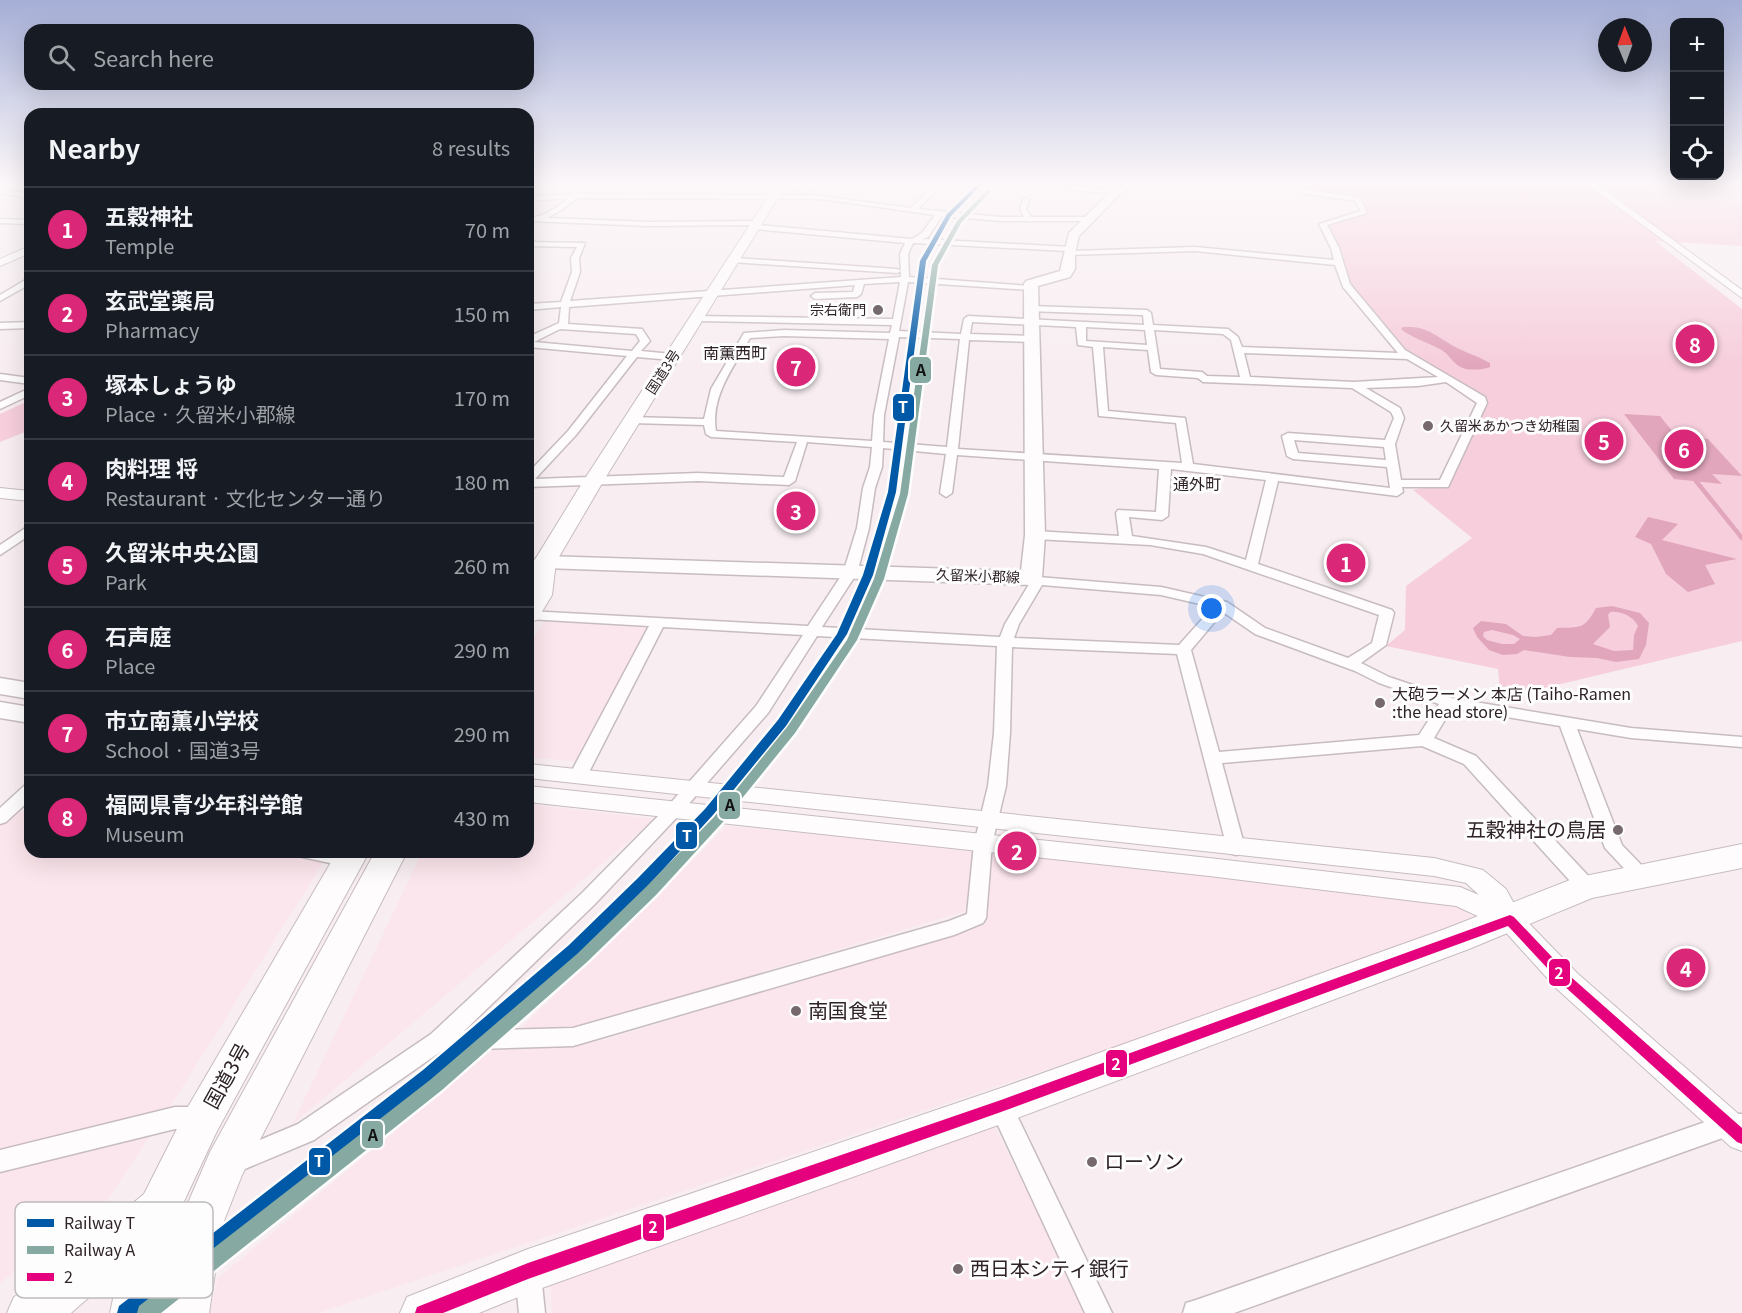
<!DOCTYPE html>
<html lang="en">
<head>
<meta charset="utf-8">
<style>
  :root { --surface:#171b24; --page:#242831; --text:#f1f3f6; --muted:#9ea1a6; --line:#363941; --accent:#db2777 }
  body { margin:0; font-family:Georgia,"Noto Sans JP",serif; background:var(--page); color:var(--text) }
  .controls { position:absolute; right:18px; top:18px; display:grid; overflow:hidden; border-radius:12px; box-shadow:0 6px 24px #0002 }
  .controls button { width:54px; height:54px; display:grid; place-items:center; padding:0; border:0; border-bottom:2px solid var(--line); background:var(--surface); color:var(--text); font:30px sans-serif }
  .compass { position:absolute; left:1598px; top:18px; width:54px; height:54px; border-radius:50%; background:var(--surface); box-shadow:0 6px 24px #0002; rotate:359deg }
  .you { position:absolute; left:1212px; top:609px; width:21px; height:21px; margin:-15px; border:4px solid #fff; border-radius:50%; background:#1a73e8; box-shadow:0 0 0 9px #1a73e833 }
  .badge { display:grid; place-items:center; width:39px; height:39px; border-radius:50%; background:var(--accent); color:#fff; font-size:20px; font-weight:700 }
  .pin { position:absolute; translate:-50% -50%; border:3px solid #fff; box-shadow:0 2px 6px #0006 }
  .list { margin:0; padding:0; list-style:none }
  h2 { display:flex; justify-content:space-between; align-items:center; height:78px; margin:0; padding:0 24px; font-size:26px }
  h2 small { font-size:20px; font-weight:400; color:var(--muted) }
  .list li { display:grid; grid-template-columns:39px 1fr auto; gap:18px; align-items:center; box-sizing:border-box; height:84px; padding:0 24px; border-top:2px solid var(--line) }
  .list b { display:block; font-size:22px; white-space:nowrap }
  .list p { margin:0; font-size:20px; white-space:nowrap; color:var(--muted) }
  .list em { font-size:20px; font-style:normal; color:var(--muted) }
  .icon { flex:none; width:33px; height:33px; fill:none; stroke:currentColor; stroke-width:2; stroke-linecap:round; stroke-linejoin:round }
  .map { position:relative; flex:none; width:1742px; height:1313px; overflow:hidden }
  .search { position:absolute; background:var(--surface); box-shadow:0 6px 24px #0002; left:24px; top:24px; width:510px; height:66px; display:flex; align-items:center; gap:15px; box-sizing:border-box; padding:0 21px; border-radius:18px; color:var(--muted); font-size:22px }
  .panel { position:absolute; background:var(--surface); box-shadow:0 6px 24px #0002; left:24px; top:108px; width:510px; height:750px; border-radius:18px }
  .map>svg:first-child { display:block }
</style>
</head>
<body>
<div class="map">
<svg width="1742" height="1313" viewBox="0 0 1742 1313">
  <rect width="100%" height="100%" fill="#f8eef1"/>
  <path fill="#fce6ed" d="M546,618L651,624L580,762L528,757V649Z
    M528,804L655,819L292,1125L422,852H528Z
    M15,810L30,812V852H273L324,861L170,1107L0,1154V824Z
    M727,826L975,849L966,911L573,1029H520Z
    M993,851L1452,903L1483,924L319,1313H209L218,1278L492,1050L601,1041L985,924Z
    M994,1125L1088,1313H552L550,1278Z
    M155,1128L105,1204L0,1283V1167Z"/>
  <path fill="#f6cedc" d="M1309,183H1742V246L1655,241L1742,309V641L1531,691L1500,688L1498,669L1386,646L1405,630L1406,586L1472,538L1413,490L1444,484L1485,404L1483,395L1411,355L1351,284L1343,268L1344,257L1340,247L1329,226C1341,218 1357,220 1368,212L1360,199H1367L1307,190Z
    M30,400V430L0,442V414Z"/>
  <path fill="#e2a6bc" fill-rule="evenodd" d="M1403,327C1425,326 1430,332 1447,342C1460,351 1476,355 1490,363V367C1482,370 1473,370 1466,369C1452,365 1451,355 1440,349C1430,344 1407,335 1401,329Z
    M1624,414L1660,416L1677,437L1708,439L1742,476L1712,474L1722,484L1674,479Z
    M1648,517L1678,524L1662,540L1737,559L1705,565L1715,584L1688,592L1666,574L1651,544L1635,537Z
    M1612,606L1640,613L1649,623L1646,645L1639,659L1616,662L1597,658L1570,657L1524,650L1517,654L1503,655L1489,650L1477,637L1473,628L1481,621L1506,624L1523,636L1536,637L1551,635L1557,628C1580,627 1584,630 1596,608ZM1610,612C1621,611 1633,616 1638,626L1634,635L1633,650L1614,651L1593,644L1610,627L1608,615ZM1492,630L1513,635L1520,639L1514,644H1502L1487,640L1483,636L1484,632Z"/>
  <g fill="none" stroke-linecap="round" stroke-linejoin="round">
    <path stroke="#e2a6bc" stroke-width="4.5" d="M1696,481L1742,538"/>
    <defs>
      <path id="minor" d="M556,183H581L579,194L811,195L798,190L814,183H821L807,190L813,192L811,195L911,208L937,183H943L918,209L1000,217H1024L1020,209L1023,200L1026,198L1029,200L1026,209L1031,217H1088L1092,219L1088,221H1000L942,216L928,237L922,239L1070,247H1073V251L1195,247L1334,260L1331,248L1319,224L1361,211L1355,201L1301,193L1296,190L1299,183H1305L1303,189L1359,198L1367,213L1327,225L1339,248L1350,284L1405,350L1485,397L1487,403L1448,487H1402L1403,492L1397,496L1278,481L1258,564L1392,610L1394,613L1386,645L1361,663L1389,677L1451,698L1631,728L1742,737V747L1631,738L1577,729L1622,845L1651,875L1649,880L1642,882L1635,880L1605,848L1560,726L1452,708L1434,738L1476,756L1594,882L1597,887L1594,892L1587,894L1580,892L1464,764L1422,746L1222,763L1245,848L1243,853L1236,855L1229,853L1227,848L1177,654L1012,647L1010,733L1006,786L992,844L986,918L983,923L954,935L573,1046L443,1050L314,1140L233,1174L224,1171L221,1163L224,1155L298,1124L431,1034L581,894L668,806L756,706L803,635L663,627L587,776L584,780H572L569,776L649,626L528,619V611L808,626L843,573L857,528L863,488L870,467L872,447L807,442L795,481L789,485L698,481L528,487V473L568,431L627,356L528,347V337L559,323L561,307L528,310V304L561,302L572,272L571,258L577,247L528,246V242L585,243L579,258L580,272L570,301L901,277L900,254L905,243L755,229L751,227L754,225L649,226L528,221V217C543,218 557,208 568,198L528,201V197L572,194L574,186ZM577,198L822,199L935,215L922,233L912,239L758,225L762,223L758,221L649,222L547,218L563,209ZM913,243L1067,251L1065,253L1069,255L1195,251L1335,265L1343,287L1398,353L1242,347L1238,337L1228,329L1153,325L1151,313L1147,310L1030,306L1027,307V311L1143,315L1144,325L968,316L964,319L961,334L899,331L908,282L1031,290L1035,288L1031,286L909,277L908,254ZM900,282L893,319L695,316L694,318L698,321L892,325L890,333L784,330L744,333L711,389L704,419L631,417L626,420L631,423L704,425L706,434L711,437L797,442L784,477L698,473L535,479L576,435L637,357L672,360L677,357L672,354L641,351L650,341L642,329L568,324L569,307L855,285L853,292L815,293L811,296L815,299L857,297L861,294L864,284ZM972,322L1076,327L1078,345L1093,347L1099,416L1176,423L1182,463L958,449L969,340L1031,342L1036,339L1031,336L970,334ZM1086,327L1145,330L1147,345L1086,341ZM560,329L636,334L640,341L632,351L534,342ZM1154,330L1223,334L1231,340L1240,377L1207,376L1202,372L1160,369ZM784,336L889,339L874,415L872,441L716,431C710,397 734,366 750,338ZM899,337L960,339L947,447L883,442L884,415ZM1103,347L1148,350L1151,372L1156,375L1198,378L1203,382L1352,388L1391,412L1394,418L1385,440L1288,433L1282,436L1287,456L1293,459L1387,467L1390,488L1193,464L1185,418L1108,411ZM1244,353L1407,359L1438,377L1354,382L1250,377ZM1446,382L1477,403L1440,480H1401L1395,444L1404,418L1400,408L1366,388L1418,386ZM1294,440L1384,447L1386,460L1298,453ZM883,448L946,454L940,493L946,497L952,493L957,455L1159,469L1156,512L1118,510L1116,513L1119,536L1035,531L1029,535L1035,539L1150,545L1203,554L1379,615L1372,643L1348,658L1265,628L1227,602L1161,587L1038,577L1031,581L1005,624L1000,637L822,627L857,573L869,528L875,488L882,467ZM1171,469L1266,480L1246,560L1206,547L1132,536L1129,517L1162,520L1168,516ZM1042,585L1161,595L1213,607L1179,645L1014,638L1019,624ZM1223,612L1255,634L1355,671L1379,683L1439,704L1419,735L1219,752L1191,650ZM817,636L997,646L994,733L988,786L974,844L967,914L949,921L573,1028L464,1031L595,904L680,814L768,713Z
        M1128,183H1258L1255,185H1131Z
        M1067,186L1116,190L1119,192L1116,194L1065,189Z
        M0,189L30,194V198L0,193Z
        M0,219L30,220V224L0,223Z
        M735,258L897,269L901,271L897,273L732,262V258Z
        M27,279H30V284L0,301V295Z
        M30,322V328L0,329V323Z
        M0,374L30,378V384L0,380Z
        M30,388V395L0,409V402Z
        M30,525V535L0,555V545Z
        M30,784V800L6,822L0,824V808L24,786Z
        M300,852H343L356,855L358,860L356,865L349,867L302,857Z
        M1001,1095L1009,1099L1112,1313H1085L989,1106L993,1099Z
        M175,1107H203L211,1110L215,1118L211,1126L203,1129H175L0,1172V1150Z
        M1728,1114H1742V1136H1728L1234,1313H1183L1186,1303L1196,1300Z
        M528,1261L537,1265L541,1274L545,1313H519L515,1274L519,1265Z"/>
      <path id="tertiary" d="M1586,183H1595L1742,290V298Z
        M30,246V253L0,266V259Z
        M0,488L30,491V501L0,498Z
        M528,764L1434,858L1483,870L1506,889L1519,913L1577,973L1742,1117V1151L1731,1147L1557,989L1501,927L1456,906L1209,876L528,802V786L1209,858L1460,887L1479,895L1466,883L1434,876L528,778Z"/>
      <path id="primary" d="M1126,183H1138L1120,194L1079,236L1075,253V269L1070,277L1038,286L1045,535L1042,578L1039,583L1031,585L545,568L537,567L534,562L537,557L545,556L1021,571L1025,535L1024,284L1026,281L1060,271L1069,233L1112,190Z
        M0,678L30,683V699L0,694Z
        M0,702L30,707V723L0,718Z"/>
      <path id="trunk" d="M777,183H787L604,480L556,562L552,595L537,620L528,622V567L536,558L584,480Z
        M1742,844V868L1592,898L1469,949L1001,1124L528,1293L479,1313H400L407,1297L528,1249L1001,1088L1445,929L1575,878Z
        M337,852H369L217,1131L179,1212L159,1286L156,1313H110L119,1271L71,1313H7L14,1297L35,1284L144,1194L189,1105Z
        M375,852H407L242,1175L222,1226L209,1313H163L178,1226L210,1152Z"/>
    </defs>
    <use href="#minor" stroke="#c7bcc0" stroke-width="3"/>
    <use href="#tertiary" stroke="#c7bcc0" stroke-width="2"/>
    <use href="#primary" stroke="#c7bcc0" stroke-width="3"/>
    <use href="#trunk" stroke="#c7bcc0" stroke-width="2"/>
    <use href="#minor" fill="#fefcfd" fill-rule="evenodd"/>
    <use href="#tertiary" fill="#fefcfd" fill-rule="evenodd"/>
    <use href="#primary" fill="#fefcfd" fill-rule="evenodd"/>
    <use href="#trunk" fill="#fefcfd" fill-rule="evenodd"/>
    <defs>
      <path id="bus-1" d="M1510,915L1514,917L1571,977L1742,1128V1144L1737,1142L1563,985L1508,926L1001,1112L528,1279L443,1313H415L417,1307L528,1263L1001,1100Z"/>
    </defs>
    <use href="#bus-1" stroke="#fdfdfd" stroke-width="5"/>
    <use href="#bus-1" fill="#e5007d" fill-rule="evenodd"/>
    <defs>
      <path id="rail-1" d="M979,183H983L951,216L926,261L896,492L873,575L847,634L786,726L713,815L648,886L579,953L435,1080L141,1313H117L119,1306L423,1070L569,945L638,878L705,809L778,720L837,634L863,575L888,492L920,261L947,214Z"/>
      <path id="rail-2" d="M987,190L991,191L961,223L938,265L908,494L884,579L857,640L795,733L722,823L656,895L587,962L442,1090L161,1313H137L139,1306L430,1080L577,954L646,887L714,817L787,727L847,640L874,579L900,494L932,265L957,221Z"/>
    </defs>
    <use href="#rail-1" stroke="#fdfdfd" stroke-width="5"/>
    <use href="#rail-2" stroke="#fdfdfd" stroke-width="5"/>
    <use href="#rail-1" fill="#0059a6" fill-rule="evenodd"/>
    <use href="#rail-2" fill="#86a9a2" fill-rule="evenodd"/>
  </g>
  <linearGradient id="sky" x2="0" y2="1"><stop stop-color="#a5aed6"/><stop offset="0.5" stop-color="#fcf7f9"/><stop offset="1" stop-color="#fcf7f9" stop-opacity="0"/></linearGradient>
  <rect width="1742" height="366" fill="url(#sky)"/>
  <g fill="#75696d" stroke="#fdfdfd" stroke-width="2">
    <circle cx="878" cy="310" r="6"/>
    <circle cx="1428" cy="426" r="6"/>
    <circle cx="1380" cy="703" r="6"/>
    <circle cx="1618" cy="830" r="6"/>
    <circle cx="796" cy="1011" r="6"/>
    <circle cx="1092" cy="1162" r="6"/>
    <circle cx="958" cy="1269" r="6"/>
  </g>
  <g text-anchor="middle" stroke-width="6" stroke-linejoin="round" paint-order="stroke">
    <g font-size="14" fill="#2e2226" stroke="#fdfdfd" text-anchor="end">
      <text x="866" y="315">宗右衛門</text>
      <text x="1440" y="431" text-anchor="start">久留米あかつき幼稚園</text>
    </g>
    <g font-size="14" fill="#2e2226" stroke="#fdfdfd">
      <text transform="translate(663 372) rotate(-57)" y="5">国道3号</text>
      <text transform="translate(978 576) rotate(2)" y="5">久留米小郡線</text>
    </g>
    <g font-size="16" fill="#2e2226" stroke="#fdfdfd">
      <text x="735" y="359">南薫西町</text>
      <text x="1197" y="490">通外町</text>
    </g>
    <g font-size="16" fill="#2e2226" stroke="#fdfdfd" text-anchor="start">
      <text x="1392" y="700">大砲ラーメン 本店 (Taiho-Ramen<tspan x="1392" dy="18">:the head store)</tspan></text>
    </g>
    <g font-size="20" fill="#2e2226" stroke="#fdfdfd" text-anchor="start">
      <text x="1606" y="837" text-anchor="end">五穀神社の鳥居</text>
      <text x="808" y="1018">南国食堂</text>
      <text x="1104" y="1169">ローソン</text>
      <text x="970" y="1276">西日本シティ銀行</text>
    </g>
    <g font-size="20" fill="#2e2226" stroke="#fdfdfd">
      <text transform="translate(227 1076) rotate(-61)" y="7">国道3号</text>
    </g>
  </g>
  <rect x="15" y="1202" width="198" height="96" rx="9" fill="#fdfdfd" stroke="#bfbbbc" stroke-width="1.5"/>
  <rect x="27" y="1219" width="27" height="8" fill="#0059a6"/>
  <rect x="27" y="1246" width="27" height="8" fill="#86a9a2"/>
  <rect x="27" y="1273" width="27" height="8" fill="#e5007d"/>
  <g font-size="16" fill="#2e2226">
    <text x="64" y="1229">Railway T</text>
    <text x="64" y="1256">Railway A</text>
    <text x="64" y="1283">2</text>
  </g>
  <g stroke="#fdfdfd" stroke-width="2">
    <rect x="909" y="356" width="23" height="28" rx="6" fill="#86a9a2"/>
    <rect x="892" y="393" width="23" height="29" rx="6" fill="#0059a6"/>
    <rect x="718" y="791" width="23" height="29" rx="6" fill="#86a9a2"/>
    <rect x="675" y="821" width="23" height="29" rx="6" fill="#0059a6"/>
    <rect x="1548" y="958" width="23" height="29" rx="6" fill="#e5007d"/>
    <rect x="1105" y="1049" width="23" height="29" rx="6" fill="#e5007d"/>
    <rect x="361" y="1120" width="23" height="29" rx="6" fill="#86a9a2"/>
    <rect x="308" y="1147" width="23" height="29" rx="6" fill="#0059a6"/>
    <rect x="642" y="1213" width="23" height="29" rx="6" fill="#e5007d"/>
  </g>
  <g font-size="16" text-anchor="middle" font-weight="bold" fill="#fff">
    <text x="903" y="413">T</text>
    <text x="687" y="842">T</text>
    <text x="1559" y="979">2</text>
    <text x="1116" y="1070">2</text>
    <text x="319" y="1167">T</text>
    <text x="653" y="1233">2</text>
  </g>
  <g font-size="16" text-anchor="middle" font-weight="bold" fill="#111">
    <text x="921" y="376">A</text>
    <text x="730" y="811">A</text>
    <text x="373" y="1141">A</text>
  </g>
</svg>
<div class="controls">
<button>+</button>
<button>−</button>
<button><svg class="icon" aria-label="locate" viewBox="0 0 24 24"><circle cx="12" cy="12" r="6"/><path d="M12 2v4M12 18v4M2 12h4M18 12h4"/></svg></button>
</div>
<svg class="compass" viewBox="-18 -18 36 36"><path d="M0-13l5 13h-10z" fill="#e53935"/><path d="M0 13l5-13h-10z" fill="#9ea1a6"/></svg>
<div class="you"></div>
<div class="pin badge" style="left:1346px;top:563px">1</div>
<div class="pin badge" style="left:1017px;top:851px">2</div>
<div class="pin badge" style="left:796px;top:511px">3</div>
<div class="pin badge" style="left:1686px;top:968px">4</div>
<div class="pin badge" style="left:1604px;top:441px">5</div>
<div class="pin badge" style="left:1684px;top:449px">6</div>
<div class="pin badge" style="left:796px;top:367px">7</div>
<div class="pin badge" style="left:1695px;top:344px">8</div>
<div class="search"><svg class="icon" aria-label="search" viewBox="0 0 24 24"><circle cx="10" cy="10" r="6"/><path d="M15 15l6 6"/></svg>Search here</div>
<section class="panel">
<h2>Nearby<small>8 results</small></h2>
<ul class="list">
<li><span class="badge">1</span><div><b>五穀神社</b><p>Temple</p></div><em>70 m</em></li>
<li><span class="badge">2</span><div><b>玄武堂薬局</b><p>Pharmacy</p></div><em>150 m</em></li>
<li><span class="badge">3</span><div><b>塚本しょうゆ</b><p>Place · 久留米小郡線</p></div><em>170 m</em></li>
<li><span class="badge">4</span><div><b>肉料理 将</b><p>Restaurant · 文化センター通り</p></div><em>180 m</em></li>
<li><span class="badge">5</span><div><b>久留米中央公園</b><p>Park</p></div><em>260 m</em></li>
<li><span class="badge">6</span><div><b>石声庭</b><p>Place</p></div><em>290 m</em></li>
<li><span class="badge">7</span><div><b>市立南薫小学校</b><p>School · 国道3号</p></div><em>290 m</em></li>
<li><span class="badge">8</span><div><b>福岡県青少年科学館</b><p>Museum</p></div><em>430 m</em></li>
</ul>
</section>
</div>
</body>
</html>
